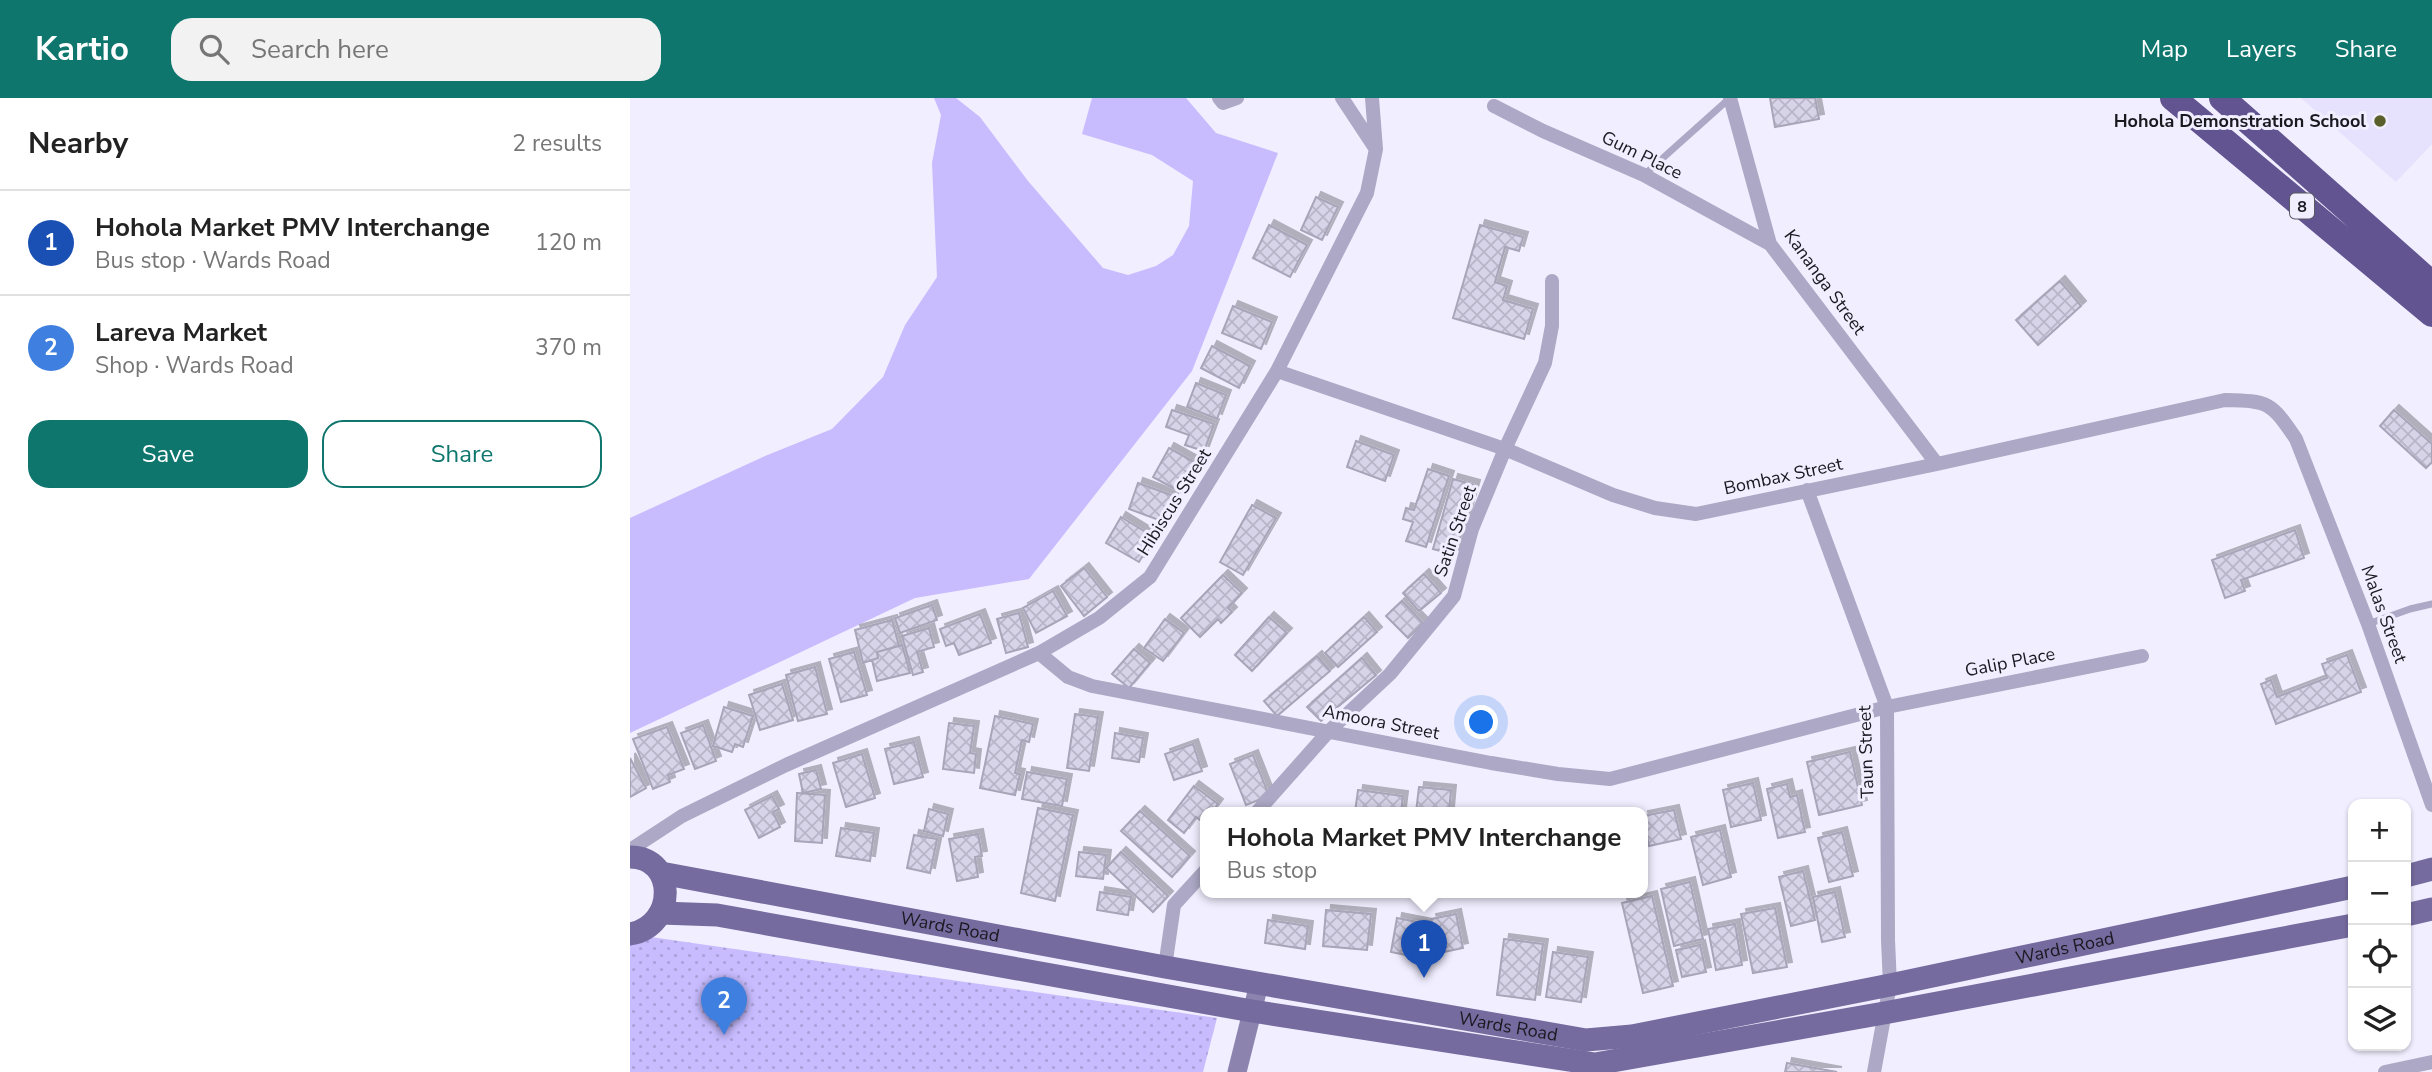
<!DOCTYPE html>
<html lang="en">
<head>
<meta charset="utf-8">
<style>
  :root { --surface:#fff; --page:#f2f2f2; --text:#222; --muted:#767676; --line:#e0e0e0; --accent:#0f766e }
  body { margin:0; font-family:"Nunito Sans",sans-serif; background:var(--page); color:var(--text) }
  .controls { position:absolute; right:21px; bottom:21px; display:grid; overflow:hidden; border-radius:14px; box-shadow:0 2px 5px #0004 }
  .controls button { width:63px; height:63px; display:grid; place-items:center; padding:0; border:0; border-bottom:2px solid var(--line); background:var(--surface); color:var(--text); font:35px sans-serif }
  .you { position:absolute; left:852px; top:625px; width:24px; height:24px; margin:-18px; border:5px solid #fff; border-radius:50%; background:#1a73e8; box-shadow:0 0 0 10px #1a73e833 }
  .badge { display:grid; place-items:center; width:46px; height:46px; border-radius:50%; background:var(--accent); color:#fff; font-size:23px; font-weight:700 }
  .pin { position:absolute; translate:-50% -58px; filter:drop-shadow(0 2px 4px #0008) }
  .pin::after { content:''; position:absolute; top:37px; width:24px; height:21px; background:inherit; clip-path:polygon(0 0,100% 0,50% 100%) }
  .popup { position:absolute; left:570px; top:709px; width:448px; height:91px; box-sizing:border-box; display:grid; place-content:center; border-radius:14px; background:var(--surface); filter:drop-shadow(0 2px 5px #0005); font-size:23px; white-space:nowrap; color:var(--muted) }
  .popup b { font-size:26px; color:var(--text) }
  .popup::after { content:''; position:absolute; left:50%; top:100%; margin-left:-14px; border:14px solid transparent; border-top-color:var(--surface) }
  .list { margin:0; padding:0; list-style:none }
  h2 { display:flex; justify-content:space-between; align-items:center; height:91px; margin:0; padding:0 28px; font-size:30px }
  h2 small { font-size:23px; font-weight:400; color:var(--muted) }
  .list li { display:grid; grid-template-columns:46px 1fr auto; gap:21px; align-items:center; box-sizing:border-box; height:105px; padding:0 28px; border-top:2px solid var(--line) }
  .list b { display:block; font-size:26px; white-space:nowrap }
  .list p { margin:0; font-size:23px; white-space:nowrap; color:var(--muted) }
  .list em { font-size:23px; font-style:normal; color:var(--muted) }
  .actions { display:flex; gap:14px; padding:21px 28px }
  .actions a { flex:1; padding:16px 0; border:2px solid var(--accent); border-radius:21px; text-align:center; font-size:24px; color:var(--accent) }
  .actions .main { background:var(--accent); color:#fff }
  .icon { flex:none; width:38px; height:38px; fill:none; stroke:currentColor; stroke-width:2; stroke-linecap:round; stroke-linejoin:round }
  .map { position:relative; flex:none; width:1802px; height:974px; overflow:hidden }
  header { display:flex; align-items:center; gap:42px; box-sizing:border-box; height:98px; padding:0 35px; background:var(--accent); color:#fff }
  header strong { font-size:33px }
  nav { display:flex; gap:38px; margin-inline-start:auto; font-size:24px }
  .search { width:490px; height:63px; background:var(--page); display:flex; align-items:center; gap:18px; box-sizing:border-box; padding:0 24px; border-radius:21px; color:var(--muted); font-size:26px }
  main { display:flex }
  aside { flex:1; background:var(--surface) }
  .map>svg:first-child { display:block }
</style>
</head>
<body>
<header>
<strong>Kartio</strong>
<div class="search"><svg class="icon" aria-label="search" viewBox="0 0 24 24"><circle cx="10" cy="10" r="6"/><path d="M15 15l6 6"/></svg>Search here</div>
<nav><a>Map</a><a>Layers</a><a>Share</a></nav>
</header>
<main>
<aside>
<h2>Nearby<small>2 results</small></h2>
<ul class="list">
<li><span class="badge" style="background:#1a4fb4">1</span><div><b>Hohola Market PMV Interchange</b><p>Bus stop · Wards Road</p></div><em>120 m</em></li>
<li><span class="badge" style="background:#3f7fe0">2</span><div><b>Lareva Market</b><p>Shop · Wards Road</p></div><em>370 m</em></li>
</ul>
<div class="actions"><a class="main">Save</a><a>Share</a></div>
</aside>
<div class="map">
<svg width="1802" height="974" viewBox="0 0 1802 974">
  <defs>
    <pattern id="park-dots" width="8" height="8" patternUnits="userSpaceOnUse" patternTransform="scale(1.75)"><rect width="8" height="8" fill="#c8bcff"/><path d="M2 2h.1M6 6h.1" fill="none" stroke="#aba1da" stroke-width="1.8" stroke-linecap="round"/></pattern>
    <pattern id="building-cross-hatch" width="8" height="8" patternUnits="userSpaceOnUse" patternTransform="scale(1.75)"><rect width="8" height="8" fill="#d7d4e9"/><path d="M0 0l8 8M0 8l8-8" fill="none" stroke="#b8b5c8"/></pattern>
    <filter id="shadow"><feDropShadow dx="5" dy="-5" stdDeviation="0" flood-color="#0004"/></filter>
  </defs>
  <rect width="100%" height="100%" fill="#f1eeff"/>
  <path fill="#e6e2fe" d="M1671,0H1802V46L1766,84Z"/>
  <path fill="#c8bcff" d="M304,0H326L350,19L398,83L473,170L498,177L526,168L543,157L559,128L563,83L522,57L452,36L462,0H556L586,35L648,55L562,273L399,481L285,500L0,635V420L135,358L202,331L253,279L275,227L307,179L302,65L311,17Z"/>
  <path fill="url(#park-dots)" d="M0,836L587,920L573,974H0Z"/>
  <path fill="url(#building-cross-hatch)" stroke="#a8a5b9" stroke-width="2" filter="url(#shadow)" d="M1140,0H1185L1189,21L1145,29Z
    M686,99L708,109L692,142L671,132Z
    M639,127L677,147L660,179L623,160Z
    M850,127L893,139L889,153L875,149L865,184L877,188L873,202L903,211L894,241L823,220Z
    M1430,183L1451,208L1408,247L1386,222Z
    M603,208L642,224L631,251L592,235Z
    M582,248L620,268L609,290L571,270Z
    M566,285L596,297L587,321L557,309Z
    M542,312L584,326L574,353L555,347L559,337L536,329Z
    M1764,312L1802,346V364L1796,370L1750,328Z
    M726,343L764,357L755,383L717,369Z
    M539,350L568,366L552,395L523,379Z
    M798,371L819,378L796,449L776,443L783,424L773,421L776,410L784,412Z
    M823,381L845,387L825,457L803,451Z
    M508,385L544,398L534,424L499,411Z
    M622,407L646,420L613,477L590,464Z
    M491,419L524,439L509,464L476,445Z
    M1665,432L1674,460L1611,482L1615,493L1595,500L1582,462Z
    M454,470L477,499L454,518L431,488Z
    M794,476L811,495L789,513L773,495Z
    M593,477L612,495L598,510L602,514L591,525L588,521L570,539L551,520Z
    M423,493L437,518L406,535L393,510Z
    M772,503L793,525L778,540L756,518Z
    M302,507L307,522L270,535L265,520Z
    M389,515L398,549L376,555L367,521Z
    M350,516L361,545L329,557L324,545L316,548L310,531Z
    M639,519L657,535L622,573L605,557Z
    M734,519L747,534L708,569L695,555Z
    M535,521L554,535L533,563L514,550Z
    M262,522L269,548L247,554L248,560L233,565L225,532Z
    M299,530L304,549L287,554L293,574L283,577L272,538Z
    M272,547L280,575L247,583L242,562L248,560L247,554Z
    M504,551L520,565L499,590L482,576Z
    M224,554L237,597L211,604L199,561Z
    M1717,557L1731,594L1646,626L1631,586L1641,582L1647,599L1697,580L1692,566Z
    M687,558L700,573L647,618L634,603Z
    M732,560L746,577L691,623L677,609Z
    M185,569L197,616L168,623L156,577Z
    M152,586L163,622L130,632L119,597Z
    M94,609L123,618L113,649L105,646L102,654L83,648Z
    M445,616L468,619L459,673L437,670Z
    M365,618L403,626L399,644L392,642L385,675L390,676L385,697L350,690Z
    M319,625L344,628L340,655L346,656L344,675L313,671Z
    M73,627L86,663L65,671L51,635Z
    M37,629L54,671L38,677L40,684L23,691L3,641Z
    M485,635L513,640L509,664L482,660Z
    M284,644L293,679L264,686L255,651Z
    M563,646L572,673L544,682L535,656Z
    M1220,654L1232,707L1189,717L1177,664Z
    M232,656L245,700L216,709L203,665Z
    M623,657L639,698L616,707L600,666Z
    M0,660L16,690L0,699Z
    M186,672L191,691L173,695L169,676Z
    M397,674L437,681L432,708L392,701Z
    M1123,685L1131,722L1101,729L1093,692Z
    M1157,686L1160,699L1167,697L1175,734L1148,740L1137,691Z
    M564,688L588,706L582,714H575L574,725L566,719L554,735L538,722Z
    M789,689L821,692L819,714H786Z
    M728,692L773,698L771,714H725Z
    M167,695L195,697L192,745L165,743Z
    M142,698L149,711L143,714L150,729L129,740L115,712Z
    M408,710L443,717L425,803L391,795Z
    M299,711L318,716L313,738L294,733Z
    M1044,712L1051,741L1019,748L1013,718Z
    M510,713L560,758L542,779L491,733Z
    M211,730L244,735L240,763L206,758Z
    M1090,732L1101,779L1073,787L1061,739Z
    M1212,734L1223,778L1199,784L1188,740Z
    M348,736L352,758L345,759L348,779L327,783L319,741Z
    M284,737L307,741L300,775L277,770Z
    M449,754L476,757L473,781L446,778Z
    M491,754L538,798L523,814L476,770Z
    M1173,773L1185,822L1161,828L1149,779Z
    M1060,784L1073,841L1044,848L1031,791Z
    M470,794L501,799L498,817L467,812Z
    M1205,794L1215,839L1192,844L1183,799Z
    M1022,798L1043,888L1013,895L992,805Z
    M1145,810L1157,869L1123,875L1111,816Z
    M696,812L741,816L737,852L693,848Z
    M826,816L833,850L809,855L801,821Z
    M767,820L798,826L791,860L761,854Z
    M638,822L678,828L675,851L635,845Z
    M1105,826L1112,867L1086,872L1078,831Z
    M874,841L913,846L905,902L867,897Z
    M1070,847L1076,874L1052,879L1046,852Z
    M923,854L958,859L951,904L916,899Z
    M1157,965L1207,974H1155Z"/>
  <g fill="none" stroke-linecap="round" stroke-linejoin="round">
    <path stroke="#aca8c5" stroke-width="7" d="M1015,76L1100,0
      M1738,526L1780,511L1802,506"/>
    <path stroke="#aca8c5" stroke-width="14" d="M589,0L593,5L607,0
      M712,0L745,50
      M1100,0L1140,146L1307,366
      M864,8L913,33L1014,77L1140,146
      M647,273L875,351L983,397L1025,410L1066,416L1307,366L1595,302C1639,303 1641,304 1666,341L1738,526L1802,707
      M1177,392L1257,609L1258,842L1260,887L1244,974
      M409,555L438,579L462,588L861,665L928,676L980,681L1257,609L1512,558
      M627,714L699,633L760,576L824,498L842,431L875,351L915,265L922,228V183
      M0,752L52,718L156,667L409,555L469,520L520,479L647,273L737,95L746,51L742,0
      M535,869L544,807L575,773
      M1755,974L1802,964"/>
    <path stroke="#8c84af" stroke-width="19" d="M607,974L629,886"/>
    <g stroke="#756b9e" stroke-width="23">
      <path d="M0,759C47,759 47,828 0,836"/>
      <path id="s1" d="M31,775L535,869L956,942L1002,938L1260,887L1723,789"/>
      <path d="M1776,778L1802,771"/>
      <path d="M31,815L87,817L622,913L965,966L1254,915L1723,827"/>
      <path d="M1776,817L1802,811"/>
    </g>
    <path stroke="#615490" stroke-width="26" d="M1543,0L1802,216
      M1592,0L1802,186"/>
  </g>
  <circle fill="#5b5f2c" stroke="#f1eeff" stroke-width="2.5" cx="1750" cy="23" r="7"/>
  <g text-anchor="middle" stroke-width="6" stroke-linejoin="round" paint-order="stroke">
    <rect fill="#f1eeff" stroke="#5a5963" stroke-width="2" x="1660" y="95.5" width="24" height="25" rx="5"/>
    <g font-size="16" font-weight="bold" fill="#1a1920">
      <text x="1672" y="114">8</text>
    </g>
    <g font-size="18" font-weight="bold" fill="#1a1920" stroke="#f1eeff" text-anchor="end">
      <text x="1736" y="29">Hohola Demonstration School</text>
    </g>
    <g font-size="18" fill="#1a1920" stroke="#f1eeff">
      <text transform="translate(1012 57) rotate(26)" y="6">Gum Place</text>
      <text transform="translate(1195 184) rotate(54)" y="6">Kananga Street</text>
      <text transform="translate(1153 378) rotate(-12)" y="6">Bombax Street</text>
      <text transform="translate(544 404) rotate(-58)" y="6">Hibiscus Street</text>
      <text transform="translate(825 433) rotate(-71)" y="6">Satin Street</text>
      <text transform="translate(1754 516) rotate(70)" y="6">Malas Street</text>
      <text transform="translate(1380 564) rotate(-11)" y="6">Galip Place</text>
      <text transform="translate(751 624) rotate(11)" y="6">Amoora Street</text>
      <text transform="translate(1236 654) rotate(-92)" y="6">Taun Street</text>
      <text dy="6" stroke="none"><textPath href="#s1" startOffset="294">Wards Road</textPath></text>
      <text dy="6" stroke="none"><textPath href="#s1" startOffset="1428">Wards Road</textPath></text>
      <text dy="6" stroke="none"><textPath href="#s1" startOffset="861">Wards Road</textPath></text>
    </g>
  </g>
</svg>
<div class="controls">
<button>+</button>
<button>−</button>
<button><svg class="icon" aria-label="locate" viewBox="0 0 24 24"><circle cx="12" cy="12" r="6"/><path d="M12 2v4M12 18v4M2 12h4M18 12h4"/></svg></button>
<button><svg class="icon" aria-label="layers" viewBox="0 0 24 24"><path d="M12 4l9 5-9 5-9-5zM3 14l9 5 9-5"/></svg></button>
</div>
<div class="you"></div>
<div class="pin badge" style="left:794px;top:880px;background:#1a4fb4">1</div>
<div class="popup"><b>Hohola Market PMV Interchange</b>Bus stop</div>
<div class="pin badge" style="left:94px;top:937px;background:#3f7fe0">2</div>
</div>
</main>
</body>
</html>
